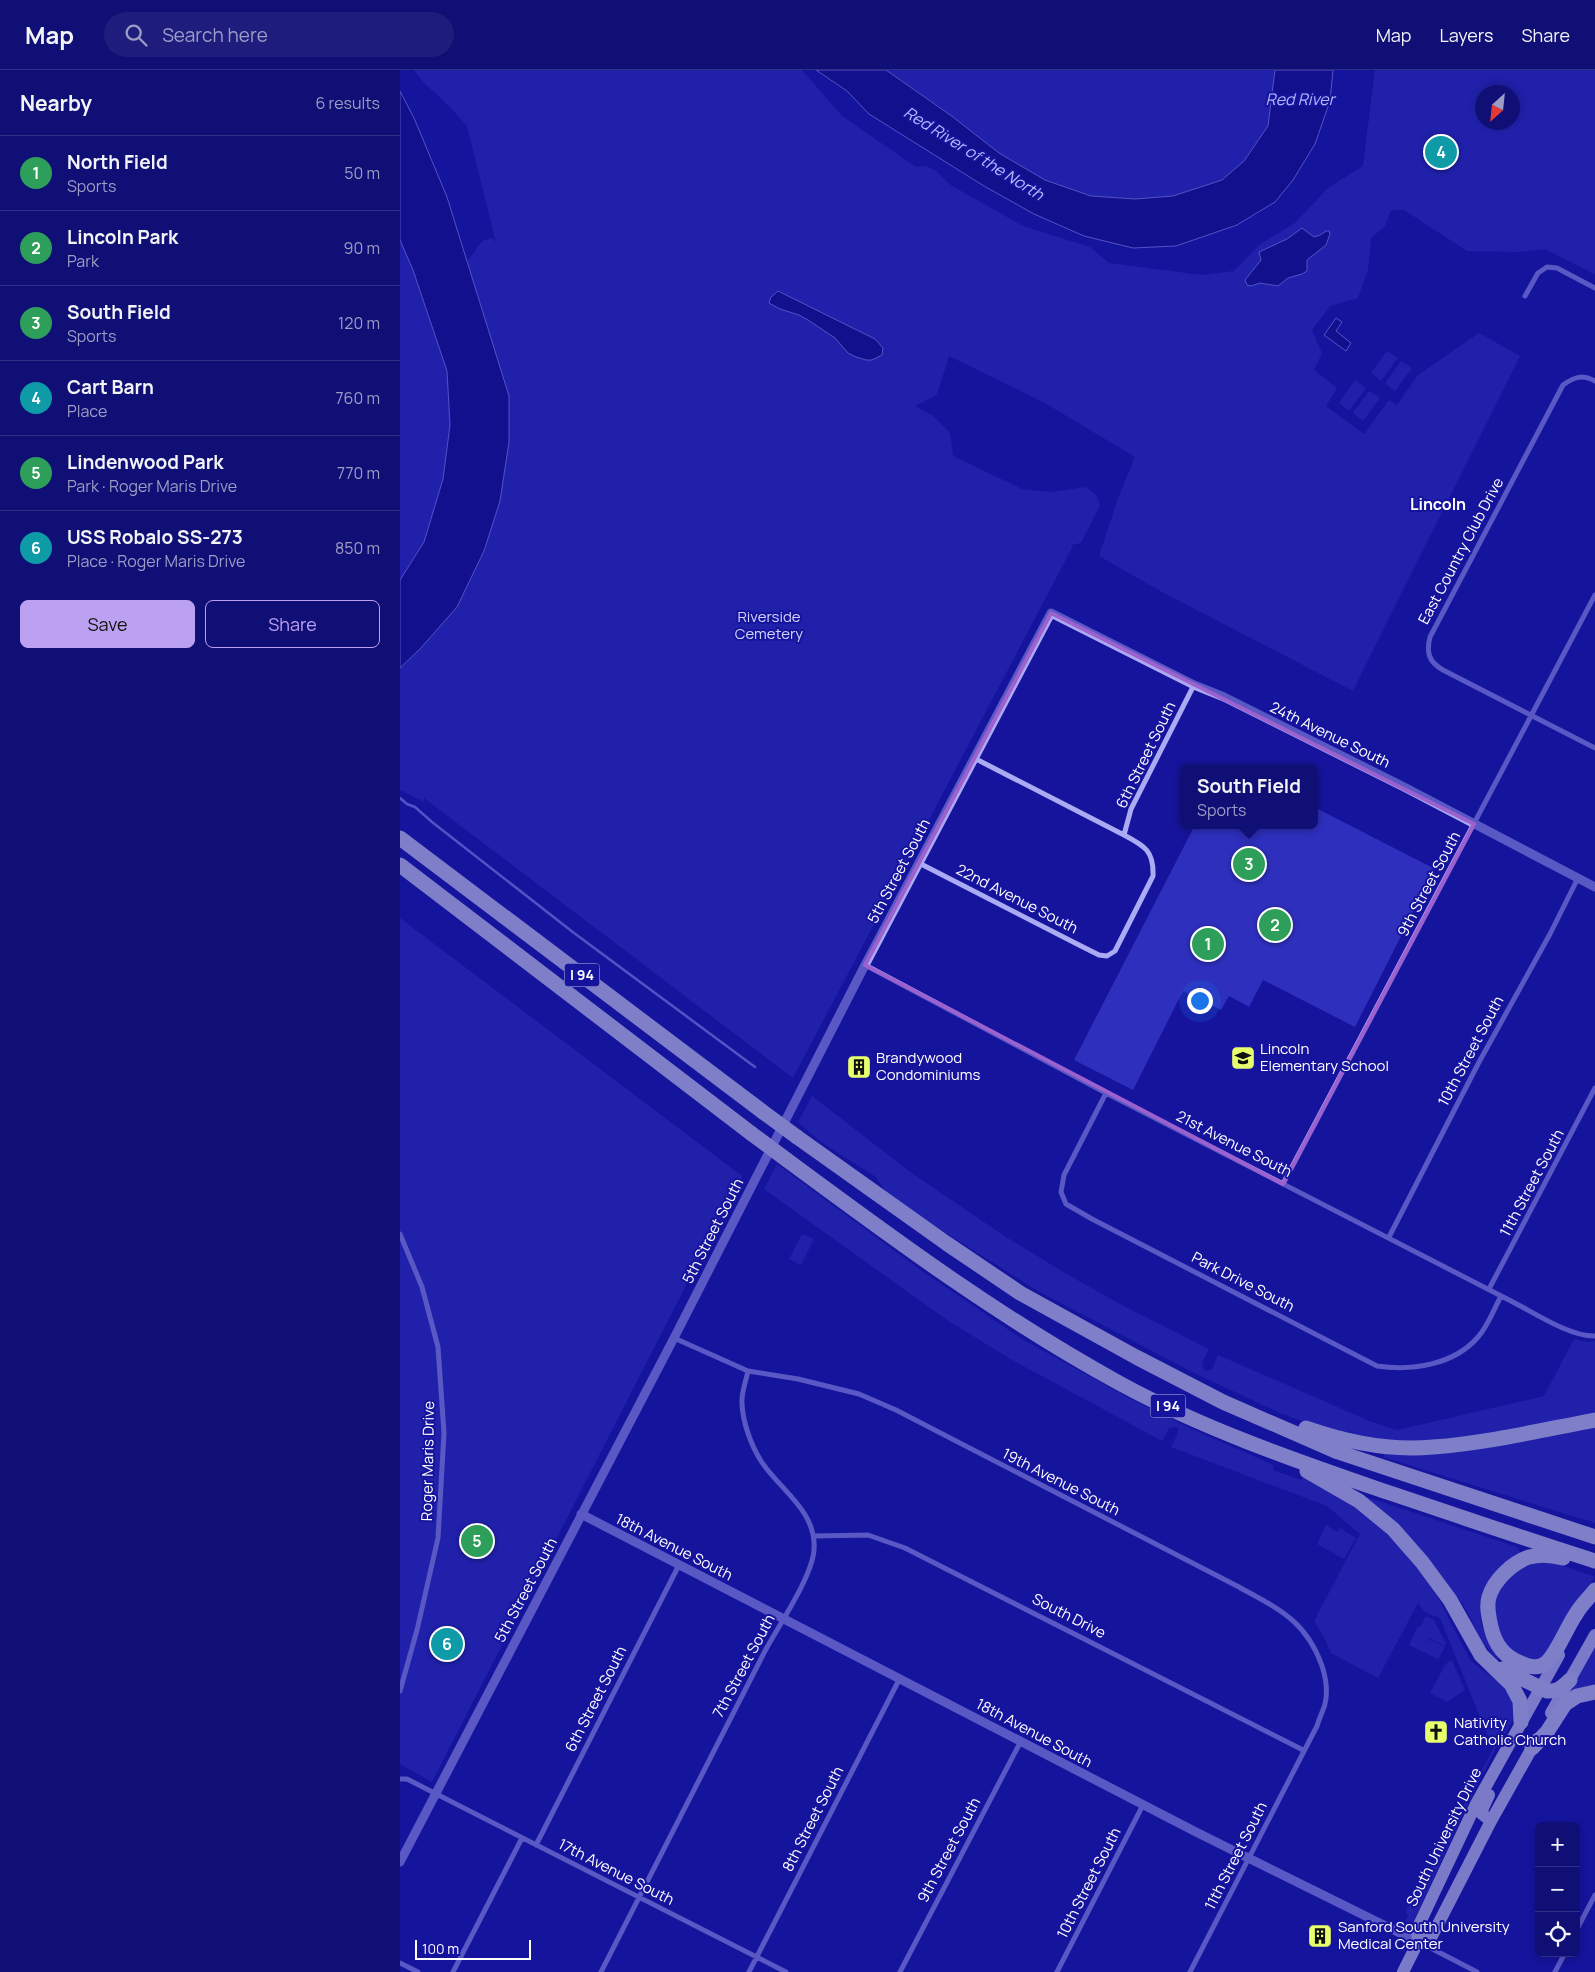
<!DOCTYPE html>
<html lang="en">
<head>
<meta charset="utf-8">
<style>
  :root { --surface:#100f76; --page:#1e1d7e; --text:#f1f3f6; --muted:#9c9cc5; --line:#302f88; --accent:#bca0f2 }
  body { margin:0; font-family:Manrope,sans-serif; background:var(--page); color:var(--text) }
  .controls { position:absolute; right:15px; bottom:15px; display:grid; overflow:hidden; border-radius:8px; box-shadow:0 2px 8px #0003 }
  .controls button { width:45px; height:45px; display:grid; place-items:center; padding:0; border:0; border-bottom:1px solid var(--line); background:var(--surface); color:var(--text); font:25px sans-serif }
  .compass { position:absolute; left:1075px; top:15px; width:45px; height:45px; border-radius:50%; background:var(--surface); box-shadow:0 2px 8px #0003; rotate:207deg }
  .scale { position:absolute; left:15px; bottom:12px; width:116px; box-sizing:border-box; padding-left:5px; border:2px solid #fff; border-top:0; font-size:14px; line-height:18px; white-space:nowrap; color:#fff; -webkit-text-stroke:4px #16149d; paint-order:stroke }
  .you { position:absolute; left:799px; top:930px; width:18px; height:18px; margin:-12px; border:4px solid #fff; border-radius:50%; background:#1a73e8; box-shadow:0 0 0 8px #1a73e833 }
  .badge { display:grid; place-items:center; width:32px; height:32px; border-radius:50%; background:var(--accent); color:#fff; font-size:16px; font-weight:700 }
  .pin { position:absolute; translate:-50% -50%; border:2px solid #fff; box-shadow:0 1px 5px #0006 }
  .popup { position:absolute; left:780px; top:694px; width:138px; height:65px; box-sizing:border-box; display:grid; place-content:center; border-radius:8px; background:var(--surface); filter:drop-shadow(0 1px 4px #0005); font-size:16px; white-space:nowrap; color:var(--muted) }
  .popup b { font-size:19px; color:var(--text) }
  .popup::after { content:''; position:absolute; left:50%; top:100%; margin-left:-10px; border:10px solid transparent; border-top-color:var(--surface) }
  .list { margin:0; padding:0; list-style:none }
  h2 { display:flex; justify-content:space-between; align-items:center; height:65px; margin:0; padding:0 20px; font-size:21px }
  h2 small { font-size:16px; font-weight:400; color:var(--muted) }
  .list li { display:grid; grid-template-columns:32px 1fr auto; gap:15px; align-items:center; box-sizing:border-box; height:75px; padding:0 20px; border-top:1px solid var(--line) }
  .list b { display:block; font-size:19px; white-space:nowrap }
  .list p { margin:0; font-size:16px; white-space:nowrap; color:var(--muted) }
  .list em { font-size:16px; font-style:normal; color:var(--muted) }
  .actions { display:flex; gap:10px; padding:15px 20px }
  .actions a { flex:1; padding:11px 0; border:1px solid var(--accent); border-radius:8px; text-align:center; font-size:18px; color:var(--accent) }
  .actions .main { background:var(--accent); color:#111 }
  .icon { flex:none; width:28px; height:28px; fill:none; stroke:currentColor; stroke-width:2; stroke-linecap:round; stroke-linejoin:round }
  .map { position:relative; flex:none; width:1195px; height:1902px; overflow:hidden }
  header { display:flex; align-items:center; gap:30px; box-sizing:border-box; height:70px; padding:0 25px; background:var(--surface); border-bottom:1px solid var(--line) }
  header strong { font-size:24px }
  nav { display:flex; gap:28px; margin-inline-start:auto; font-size:18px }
  .search { width:350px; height:45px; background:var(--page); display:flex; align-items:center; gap:12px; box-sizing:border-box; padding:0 18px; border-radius:28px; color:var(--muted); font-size:19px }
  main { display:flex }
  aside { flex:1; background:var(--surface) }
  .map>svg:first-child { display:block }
</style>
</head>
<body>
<header>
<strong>Map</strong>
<div class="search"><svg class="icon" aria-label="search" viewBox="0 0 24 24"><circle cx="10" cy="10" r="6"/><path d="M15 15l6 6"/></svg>Search here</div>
<nav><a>Map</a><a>Layers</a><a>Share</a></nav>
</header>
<main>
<aside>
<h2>Nearby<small>6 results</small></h2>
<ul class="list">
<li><span class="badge" style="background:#2e9e5b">1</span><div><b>North Field</b><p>Sports</p></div><em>50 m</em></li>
<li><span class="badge" style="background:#2e9e5b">2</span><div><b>Lincoln Park</b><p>Park</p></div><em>90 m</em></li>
<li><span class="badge" style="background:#2e9e5b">3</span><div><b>South Field</b><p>Sports</p></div><em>120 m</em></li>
<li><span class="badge" style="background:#0f9aa8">4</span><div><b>Cart Barn</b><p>Place</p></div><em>760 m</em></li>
<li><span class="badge" style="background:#2e9e5b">5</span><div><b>Lindenwood Park</b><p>Park · Roger Maris Drive</p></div><em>770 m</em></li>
<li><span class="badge" style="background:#0f9aa8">6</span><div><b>USS Robalo SS-273</b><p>Place · Roger Maris Drive</p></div><em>850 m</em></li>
</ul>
<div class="actions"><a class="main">Save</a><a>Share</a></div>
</aside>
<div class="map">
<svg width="1195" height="1902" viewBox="0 0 1195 1902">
  <rect width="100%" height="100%" fill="#16149d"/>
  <path fill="#2e2fbd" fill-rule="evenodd" d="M14,0H402L442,46L516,97L526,96L536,101L549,114L623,156L690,177L709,193L802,205L834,201L859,175L895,153L928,118L963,96L975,0H1195V204L1145,179L1119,182L1067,181L1004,140H991L985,156L971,168L968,200L958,228L930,236L912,260L922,283L914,300L937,318L926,336L964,364L989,330L997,335L1018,305L1079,263L1120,286C1065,398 1008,508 953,621L762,522L699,486L720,423L735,387L645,333L549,286L537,325L515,336L533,346L550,363L553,386L622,419L650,422L686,417L696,425L700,435L681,473L671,475L673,476L393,1008L24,728V732L0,720V598L20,579L57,537L84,481L100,431L109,372V326L67,192L82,171L92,168L96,172L67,56L48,35L23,12ZM1082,22H1112V52H1082Z
    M486,0H875L868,56L844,91L822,110L773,126L735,129L691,126L645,110L599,83L553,47Z
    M0,170L13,200L47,301L50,355L43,409L24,472L0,510Z
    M987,281L998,288L981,311L971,303Z
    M1001,291L1012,298L995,321L985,313Z
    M955,310L966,318L949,341L939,333Z
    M969,321L980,328L963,351L953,343Z
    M914,737L1035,799L955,957L863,910L849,937L829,926L821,940L783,921L733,1020L674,990L795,755H914Z
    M0,848L342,1106L32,1712L0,1694Z
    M412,1026L513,1104L603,1165L665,1203L720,1234L809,1279L802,1293L804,1300L807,1301L812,1299L818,1285L972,1352L997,1360L1144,1326L1174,1269L1187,1272L1195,1271V1345L1031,1374L934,1363L880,1343L796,1304L638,1221L530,1153L486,1122L476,1107L421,1072L398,1052Z
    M377,1094L522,1201L622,1269L727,1327L794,1360L874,1395L873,1400L901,1410L903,1407L954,1435L973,1451L1003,1480L1022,1501L1041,1533L1069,1588C1081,1603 1112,1614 1116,1632C1119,1648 1102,1667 1095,1680C1066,1736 1040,1793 1014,1850L1010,1854L1005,1852L1008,1846L1006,1839L1009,1837L1093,1679L1040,1548L1024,1542L1018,1533L978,1608L931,1583L924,1567L914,1551L960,1464L927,1436L771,1377L778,1363V1358L774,1357L769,1358L762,1371L607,1287L547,1250L364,1119Z
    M402,1164L414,1169L401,1195L389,1189Z
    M1195,1354V1453L983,1387L985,1383Z
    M958,1424L1117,1477L1121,1483C1093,1496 1074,1523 1082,1555C1085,1566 1094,1576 1100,1586L1098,1590L1083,1573L1063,1534L1023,1486Z
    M926,1455L938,1462L940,1458L956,1468L944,1489L917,1474Z
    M1142,1492L1156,1493L1195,1507L1169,1544L1145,1585C1131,1598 1114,1586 1103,1573C1099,1569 1099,1560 1098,1554C1097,1549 1094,1542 1094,1536C1094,1512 1121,1495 1142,1492Z
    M1026,1546L1034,1550L1046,1574L1045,1576L1028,1568L1024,1576L1028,1569L1045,1577L1038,1589L1009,1575L1018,1556L1020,1557Z
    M1195,1577V1616L1165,1629Z
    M1049,1591H1052L1065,1620L1047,1632L1030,1623L1045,1595Z"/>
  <path fill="#0f0d79" stroke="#9d9ef6" d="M416,0H486L553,47L599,83L645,110L691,126L735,129L773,126L822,110L844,91L868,56L875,0H933L930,31L915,74L893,110L875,132L837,155L776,176L733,178L684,166L634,144L584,116L469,44L447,21Z
    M0,21L14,48L47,127L109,326V372L100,431L84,481L57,537L20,579L0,598V510L24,472L43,409L50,355L47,301L13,200L0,170Z
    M902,158L914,167L920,165L926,161H929L930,164L926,175L907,190V201L902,204L888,208L878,216L860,213L851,216L847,215L845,210L861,190L859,182L887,169Z
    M378,221L475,269L483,278L482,285L472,290H466L456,287L448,283L435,268L408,250L399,245L380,239L369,233L371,227Z
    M936,248L942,252L936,261L951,273L946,281L924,265Z"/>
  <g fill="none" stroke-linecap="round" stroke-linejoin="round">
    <path stroke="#9d9ef6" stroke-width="2.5" d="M0,728L7,734L15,737L32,752L174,863L355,997"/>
    <path stroke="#aaabf3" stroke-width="5" d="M1125,226L1138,203L1147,197L1157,198L1195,218
      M1195,311C1183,304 1174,307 1163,315L1030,567C1026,583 1029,592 1043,600L1195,678
      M574,688L724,765
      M519,793L679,875L699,885L707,886L715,881L753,806C754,781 745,776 724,765L731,739L794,615
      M465,895L706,1023L1111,1231C1133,1242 1170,1267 1195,1266
      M706,1023L664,1105L661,1122L666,1134L692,1149L977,1296C1012,1301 1054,1295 1078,1267C1088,1256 1094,1239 1101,1226
      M883,1114L1195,525
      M0,1164L22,1217L38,1277L44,1363L38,1468L17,1560L0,1621
      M989,1167L1078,994L1150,864L1178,808
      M1089,1219L1195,1018
      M274,1268L348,1301L398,1309L459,1324L496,1340L837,1516C877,1538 906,1550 922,1596C926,1608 928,1621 925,1634C923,1641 919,1649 917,1656L790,1902
      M414,1466L468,1465L505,1478L903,1680
      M0,1709H7L386,1902
      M136,1775L279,1495
      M1176,1861L1195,1825
      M1021,1873L1077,1902
      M0,1893L18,1902
      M53,1902L122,1768
      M201,1902C255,1795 310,1688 365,1581C379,1555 412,1507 414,1480C417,1441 380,1420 361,1391C351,1375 343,1353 342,1334C341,1323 346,1311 348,1301
      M349,1902L500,1608
      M500,1902L621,1671
      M657,1902L743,1735
      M1155,1902L1165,1883"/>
    <path stroke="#aaabf3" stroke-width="9" d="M181,1444L796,1762L1018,1872
      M0,1792L274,1268L465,895L651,543L794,615L824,627L1006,718L1195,817"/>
    <path stroke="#f7f7ff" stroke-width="12" d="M1151,1643L1195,1565
      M1089,1725L1083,1738L1082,1744L1091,1751
      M1018,1872L1032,1866L1091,1751L1137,1669
      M1003,1902L1018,1872L1017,1859L1076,1734L1159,1585"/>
    <path stroke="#fff" stroke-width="15" d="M0,768L363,1042
      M0,795L352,1064
      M397,1067L546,1173L620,1223L736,1287L823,1332L938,1382L1195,1467
      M387,1090C495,1170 602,1249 721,1314C802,1358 891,1389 978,1419C1050,1443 1122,1468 1195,1491
      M906,1358C946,1372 991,1381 1033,1377C1087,1373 1142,1360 1195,1350
      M907,1401L959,1431L993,1459L1022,1492L1050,1530L1081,1585L1111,1614L1120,1631L1121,1652
      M1163,1488C1152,1485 1140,1484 1129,1487C1112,1493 1094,1510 1089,1527C1086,1537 1089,1547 1091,1557C1095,1575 1104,1587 1121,1593C1130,1597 1138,1599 1146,1593C1156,1585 1168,1555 1176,1544C1181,1535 1189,1528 1195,1520
      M1102,1599L1147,1621C1158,1622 1162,1617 1170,1610
      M1132,1678L1147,1662L1165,1634L1177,1626L1195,1622"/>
    <path stroke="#fff" stroke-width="15" d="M363,1042L397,1067
      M352,1064L387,1090"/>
  </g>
  <path d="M0 0H1195V1902H0ZM651,543L1074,754L883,1114L465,895Z" fill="#16149d" fill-opacity=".55" fill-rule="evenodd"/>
  <path fill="none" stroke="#9c61cf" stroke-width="4" stroke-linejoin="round" d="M651,543L1074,754L883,1114L465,895Z"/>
  <defs>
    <symbol id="school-square" viewBox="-11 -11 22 22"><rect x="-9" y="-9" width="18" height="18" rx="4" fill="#e8ff6d" stroke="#16149d"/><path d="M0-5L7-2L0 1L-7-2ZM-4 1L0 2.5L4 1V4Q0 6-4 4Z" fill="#111"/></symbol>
    <symbol id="building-square" viewBox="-11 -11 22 22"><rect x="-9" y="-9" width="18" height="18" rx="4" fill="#e8ff6d" stroke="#16149d"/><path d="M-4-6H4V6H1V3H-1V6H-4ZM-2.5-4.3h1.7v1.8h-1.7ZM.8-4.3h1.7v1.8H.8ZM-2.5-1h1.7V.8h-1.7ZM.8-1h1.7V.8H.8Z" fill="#111"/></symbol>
    <symbol id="church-square" viewBox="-11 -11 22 22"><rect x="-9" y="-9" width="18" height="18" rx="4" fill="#e8ff6d" stroke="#16149d"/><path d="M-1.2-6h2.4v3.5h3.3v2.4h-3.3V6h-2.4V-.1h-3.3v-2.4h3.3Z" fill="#111"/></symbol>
  </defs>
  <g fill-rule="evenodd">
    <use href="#school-square" x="829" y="974" width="28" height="28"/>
    <use href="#building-square" x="445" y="983" width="28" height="28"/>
    <use href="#church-square" x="1022" y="1648" width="28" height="28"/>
    <use href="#building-square" x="906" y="1852" width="28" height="28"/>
  </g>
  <g text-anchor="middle" stroke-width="4" stroke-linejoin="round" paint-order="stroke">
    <g fill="#16149d" stroke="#b9b8e2" stroke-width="1">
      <rect x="164.5" y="893.5" width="35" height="23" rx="4"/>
      <rect x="750.5" y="1324.5" width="35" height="23" rx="4"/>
    </g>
    <g font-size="14" font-weight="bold" fill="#fff">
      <text x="182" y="910">I 94</text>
      <text x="768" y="1341">I 94</text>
    </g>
    <g font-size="15" fill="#fff" stroke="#16149d">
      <text transform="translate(1061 481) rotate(-62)" y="5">East Country Club Drive</text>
      <text transform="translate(930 665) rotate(26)" y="5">24th Avenue South</text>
      <text transform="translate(746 685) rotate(-64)" y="5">6th Street South</text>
      <text transform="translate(499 801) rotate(-62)" y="5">5th Street South</text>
      <text transform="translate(1029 814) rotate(-62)" y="5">9th Street South</text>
      <text transform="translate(617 829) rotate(27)" y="5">22nd Avenue South</text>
      <text transform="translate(1071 981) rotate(-62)" y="5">10th Street South</text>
      <text transform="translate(834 1074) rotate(27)" y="5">21st Avenue South</text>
      <text transform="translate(1132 1113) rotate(-62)" y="5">11th Street South</text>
      <text transform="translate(313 1161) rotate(-63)" y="5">5th Street South</text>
      <text transform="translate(843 1212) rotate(27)" y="5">Park Drive South</text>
      <text transform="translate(28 1391) rotate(-89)" y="5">Roger Maris Drive</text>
      <text transform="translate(661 1412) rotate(27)" y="5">19th Avenue South</text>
      <text transform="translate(274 1477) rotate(27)" y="5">18th Avenue South</text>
      <text transform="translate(126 1520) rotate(-62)" y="5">5th Street South</text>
      <text transform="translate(669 1546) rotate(27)" y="5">South Drive</text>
      <text transform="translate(344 1596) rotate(-62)" y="5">7th Street South</text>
      <text transform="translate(196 1629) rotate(-63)" y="5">6th Street South</text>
      <text transform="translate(634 1663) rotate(28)" y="5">18th Avenue South</text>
      <text transform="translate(413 1749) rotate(-63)" y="5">8th Street South</text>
      <text transform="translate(1044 1767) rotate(-64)" y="5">South University Drive</text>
      <text transform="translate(549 1780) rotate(-62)" y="5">9th Street South</text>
      <text transform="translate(836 1786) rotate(-63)" y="5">11th Street South</text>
      <text transform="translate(216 1802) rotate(27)" y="5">17th Avenue South</text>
      <text transform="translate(689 1813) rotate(-63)" y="5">10th Street South</text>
    </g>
    <g font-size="15" fill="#d3d3fd" stroke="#16149d">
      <text x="369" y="552">Riverside<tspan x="369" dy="17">Cemetery</tspan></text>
    </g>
    <g font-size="15" fill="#fff" stroke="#16149d" text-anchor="start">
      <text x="860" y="984">Lincoln<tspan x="860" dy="17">Elementary School</tspan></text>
      <text x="476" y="993">Brandywood<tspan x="476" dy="17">Condominiums</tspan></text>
      <text x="1054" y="1658">Nativity<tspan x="1054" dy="17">Catholic Church</tspan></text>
      <text x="938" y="1862">Sanford South University<tspan x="938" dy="17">Medical Center</tspan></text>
    </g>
    <g font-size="16" font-style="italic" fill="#b7b8fa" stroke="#16149d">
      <text x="900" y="35">Red River</text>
      <text transform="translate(574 83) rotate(32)" y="6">Red River of the North</text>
    </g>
    <g font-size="16" font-weight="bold" fill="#fff" stroke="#16149d">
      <text x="1038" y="440">Lincoln</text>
    </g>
  </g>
</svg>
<div class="controls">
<button>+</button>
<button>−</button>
<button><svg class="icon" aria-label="locate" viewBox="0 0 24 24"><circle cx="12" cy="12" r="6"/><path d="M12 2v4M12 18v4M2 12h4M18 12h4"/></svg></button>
</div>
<svg class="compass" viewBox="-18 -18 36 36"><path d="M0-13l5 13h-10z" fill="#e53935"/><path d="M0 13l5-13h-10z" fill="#9c9cc5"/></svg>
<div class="scale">100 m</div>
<div class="you"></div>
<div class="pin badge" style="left:808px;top:874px;background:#2e9e5b">1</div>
<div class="pin badge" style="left:875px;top:855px;background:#2e9e5b">2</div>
<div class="pin badge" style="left:849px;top:794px;background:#2e9e5b">3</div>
<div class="popup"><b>South Field</b>Sports</div>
<div class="pin badge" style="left:1041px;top:82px;background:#0f9aa8">4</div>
<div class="pin badge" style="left:77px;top:1471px;background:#2e9e5b">5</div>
<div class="pin badge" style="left:47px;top:1574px;background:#0f9aa8">6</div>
</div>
</main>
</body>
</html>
